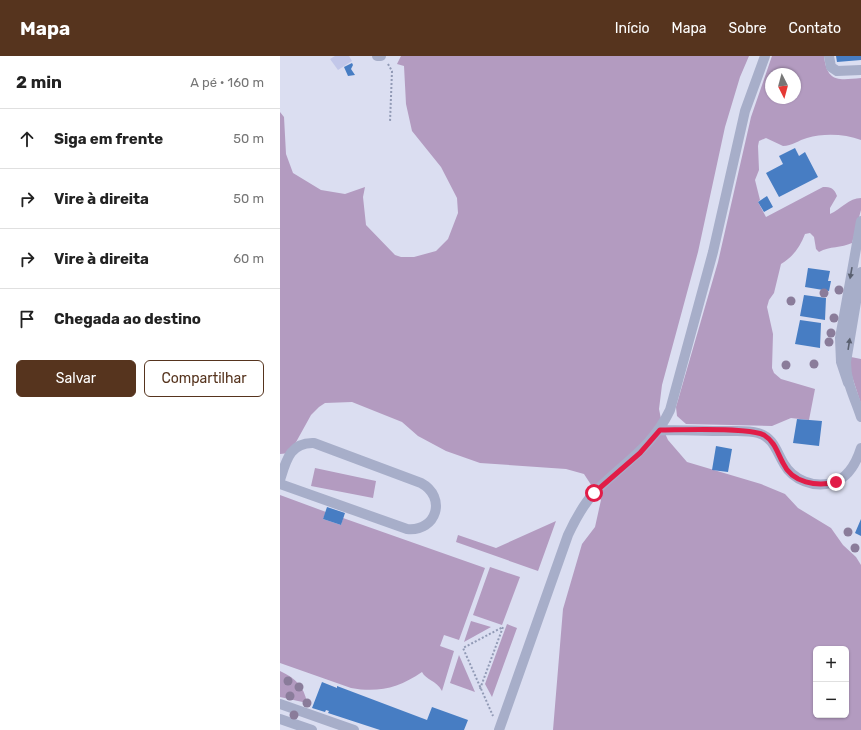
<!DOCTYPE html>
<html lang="pt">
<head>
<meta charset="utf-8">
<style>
  :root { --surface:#fff; --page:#f6f6f6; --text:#222; --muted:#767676; --line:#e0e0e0; --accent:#56341e }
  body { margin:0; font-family:Rubik,sans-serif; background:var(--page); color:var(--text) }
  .controls { position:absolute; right:12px; bottom:12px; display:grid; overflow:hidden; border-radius:6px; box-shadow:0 1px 3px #0004 }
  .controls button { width:36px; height:36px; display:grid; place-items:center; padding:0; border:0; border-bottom:1px solid var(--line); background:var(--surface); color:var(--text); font:20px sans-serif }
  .compass { position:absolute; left:485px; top:12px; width:36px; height:36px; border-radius:50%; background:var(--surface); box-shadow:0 1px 3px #0004; rotate:174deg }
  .stop { position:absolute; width:12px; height:12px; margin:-9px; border:3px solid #e11d48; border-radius:50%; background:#fff }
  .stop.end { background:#e11d48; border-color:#fff; box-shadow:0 1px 4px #0008 }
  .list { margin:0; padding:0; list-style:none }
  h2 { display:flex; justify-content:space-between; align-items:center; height:52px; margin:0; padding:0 16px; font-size:17px }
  h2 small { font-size:13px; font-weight:400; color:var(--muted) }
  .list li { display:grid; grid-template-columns:26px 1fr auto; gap:12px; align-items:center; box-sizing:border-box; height:60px; padding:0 16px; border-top:1px solid var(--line) }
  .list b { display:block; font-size:15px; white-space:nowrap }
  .list em { font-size:13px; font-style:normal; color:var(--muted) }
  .actions { display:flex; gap:8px; padding:12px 16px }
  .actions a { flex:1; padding:9px 0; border:1px solid var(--accent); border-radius:6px; text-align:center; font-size:14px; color:var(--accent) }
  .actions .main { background:var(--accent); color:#fff }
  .icon { flex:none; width:22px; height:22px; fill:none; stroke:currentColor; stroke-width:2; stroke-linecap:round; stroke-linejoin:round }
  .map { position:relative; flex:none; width:581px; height:674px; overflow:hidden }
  header { display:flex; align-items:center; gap:24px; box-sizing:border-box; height:56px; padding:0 20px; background:var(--accent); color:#fff }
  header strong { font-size:19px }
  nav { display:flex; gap:22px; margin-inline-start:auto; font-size:14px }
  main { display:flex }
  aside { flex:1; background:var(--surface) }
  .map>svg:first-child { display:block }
</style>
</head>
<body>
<header>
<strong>Mapa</strong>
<nav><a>Início</a><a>Mapa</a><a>Sobre</a><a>Contato</a></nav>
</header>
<main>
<aside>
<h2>2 min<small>A pé · 160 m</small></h2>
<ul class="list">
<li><svg class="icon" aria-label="ahead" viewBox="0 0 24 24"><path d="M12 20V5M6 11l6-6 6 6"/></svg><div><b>Siga em frente</b></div><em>50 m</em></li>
<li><svg class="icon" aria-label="right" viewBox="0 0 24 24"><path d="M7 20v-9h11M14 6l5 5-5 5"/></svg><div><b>Vire à direita</b></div><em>50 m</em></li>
<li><svg class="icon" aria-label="right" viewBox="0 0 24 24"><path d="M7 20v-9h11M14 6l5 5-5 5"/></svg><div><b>Vire à direita</b></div><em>60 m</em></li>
<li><svg class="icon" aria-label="arrive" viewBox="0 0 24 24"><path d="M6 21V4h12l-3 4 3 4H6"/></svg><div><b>Chegada ao destino</b></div></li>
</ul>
<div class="actions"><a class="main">Salvar</a><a>Compartilhar</a></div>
</aside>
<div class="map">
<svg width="581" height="674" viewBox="0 0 581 674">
  <rect width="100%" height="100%" fill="#dbdef1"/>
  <path fill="#b39bc0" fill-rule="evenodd" d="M121,0H469L460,21L445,71L418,196L382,329L379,353L383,373L388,384L407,406L481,428L505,438L518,452L551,472L563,489L576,501L581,509V674H273L283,553L302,488L315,471L321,444L304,418L286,413L200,407L166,395L138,380L122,366L72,346L45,347L39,351L31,359L10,397L0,398V56L4,61L6,98L13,117L41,134L65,138L85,131L83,141L86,169L115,199L121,201H134L156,195L168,183L178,157L177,142L161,111L132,75L126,48L124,10L117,8ZM536,593H566V659H536Z
    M492,0H544C547,27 559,24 581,22V84C565,78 544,77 527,82C519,84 512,90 503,90L486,82L479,85L478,90L479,114L475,124L480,144L478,146L486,161L543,131C551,131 554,132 557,140L550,152V158C561,153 569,142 581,142V154L572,187C561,192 550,190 539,196L536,193L534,181L530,177L525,178C520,191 513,201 501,208L494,237L489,244L487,251L493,278L492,312L494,317L501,323L535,333L529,364L511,362L492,370L406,368L397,360L396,351L438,206L471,61ZM491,18H515V42H491Z
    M571,301L581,303V348L570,314Z
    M35,412L96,425L93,442L31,430Z
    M0,439L46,456L43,463L61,469L63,462L205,512L179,584L164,579L160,590L174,595L162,635C156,624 146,624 142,616C119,632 98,637 71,632L0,607Z
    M276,465L258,515L176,486L178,479L216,492Z
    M210,511L240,521L222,569L193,559Z
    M191,565L211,571L184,586Z
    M227,568L237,572L212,641L205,628Z
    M179,599L195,636L170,627Z
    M0,615C15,622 24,630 27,647L0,641Z"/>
  <path fill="#c2c7e9" d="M55,0H69L72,5L58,14L50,3Z"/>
  <path fill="#477dc3" d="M556,0H581V4L557,6Z
    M72,7L73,9L71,13L75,19L68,20L64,11Z
    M515,92L519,100L525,96L538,121L499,141L486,117L503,108L499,100Z
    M487,140L493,151L484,156L478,146Z
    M528,212L550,215L548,225H551L549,235L525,231Z
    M524,239L546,242L545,264L520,260Z
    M520,264L541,267L540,292L515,288Z
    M517,363L542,365L539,390L513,387Z
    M436,390L452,393L448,416L432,414Z
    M47,451L65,457L61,469L43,463Z
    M581,463V480L575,477Z
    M42,626L57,632V630L147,664L152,651L188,664L184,674H100L48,657L49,655L46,654L45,656L32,652Z"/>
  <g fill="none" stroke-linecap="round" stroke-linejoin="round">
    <path stroke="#919ab5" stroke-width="2" stroke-dasharray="2 2" stroke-linecap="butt" d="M108,8L112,15L110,66
      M200,633L223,571L183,592L213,660"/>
    <path stroke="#a7aec9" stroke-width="10" d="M97,0H101
      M549,0L551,11L557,15L581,14
      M581,216L566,306C566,327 575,342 581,361
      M568,327L561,306L560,282L581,165
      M380,374C402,374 425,375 447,375C457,375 468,374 478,377C494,382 496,395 504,408C513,424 534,432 551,427C568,423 576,408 581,392
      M0,424C6,405 10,386 34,387L141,427C167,441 157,476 127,473L0,428
      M0,648L74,674
      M0,663L32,674
      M219,674L288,479C295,464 303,449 314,437C342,408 372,392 390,354L433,196L465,55L485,0"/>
  </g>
  <g fill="#8a7c9a">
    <circle cx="559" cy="234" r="4.5"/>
    <circle cx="544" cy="237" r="4.5"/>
    <circle cx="511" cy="245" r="4.5"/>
    <circle cx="554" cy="262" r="4.5"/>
    <circle cx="551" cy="277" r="4.5"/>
    <circle cx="549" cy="286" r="4.5"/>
    <circle cx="534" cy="308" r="4.5"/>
    <circle cx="506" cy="309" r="4.5"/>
    <circle cx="568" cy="476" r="4.5"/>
    <circle cx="575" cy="492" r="4.5"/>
    <circle cx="8" cy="625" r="4.5"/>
    <circle cx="19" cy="631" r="4.5"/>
    <circle cx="10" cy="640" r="4.5"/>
    <circle cx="27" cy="647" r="4.5"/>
    <circle cx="14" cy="659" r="4.5"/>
  </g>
  <defs><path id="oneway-solid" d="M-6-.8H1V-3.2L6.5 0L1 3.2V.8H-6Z"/></defs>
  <g fill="#5a6070">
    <use href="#oneway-solid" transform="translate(571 217) rotate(100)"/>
    <use href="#oneway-solid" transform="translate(569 288) rotate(-81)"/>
  </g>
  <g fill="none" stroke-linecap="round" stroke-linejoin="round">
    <path stroke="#e11d48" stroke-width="5" d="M314,437L360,397L380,374C400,374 469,371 484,379C495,386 497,396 503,407C512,427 537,431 556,426"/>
  </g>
</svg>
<div class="controls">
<button>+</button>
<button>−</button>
</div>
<svg class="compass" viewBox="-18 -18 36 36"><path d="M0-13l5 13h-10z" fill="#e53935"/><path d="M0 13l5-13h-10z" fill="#767676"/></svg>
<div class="stop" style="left:314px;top:437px"></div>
<div class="stop end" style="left:556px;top:426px"></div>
</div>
</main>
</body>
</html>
